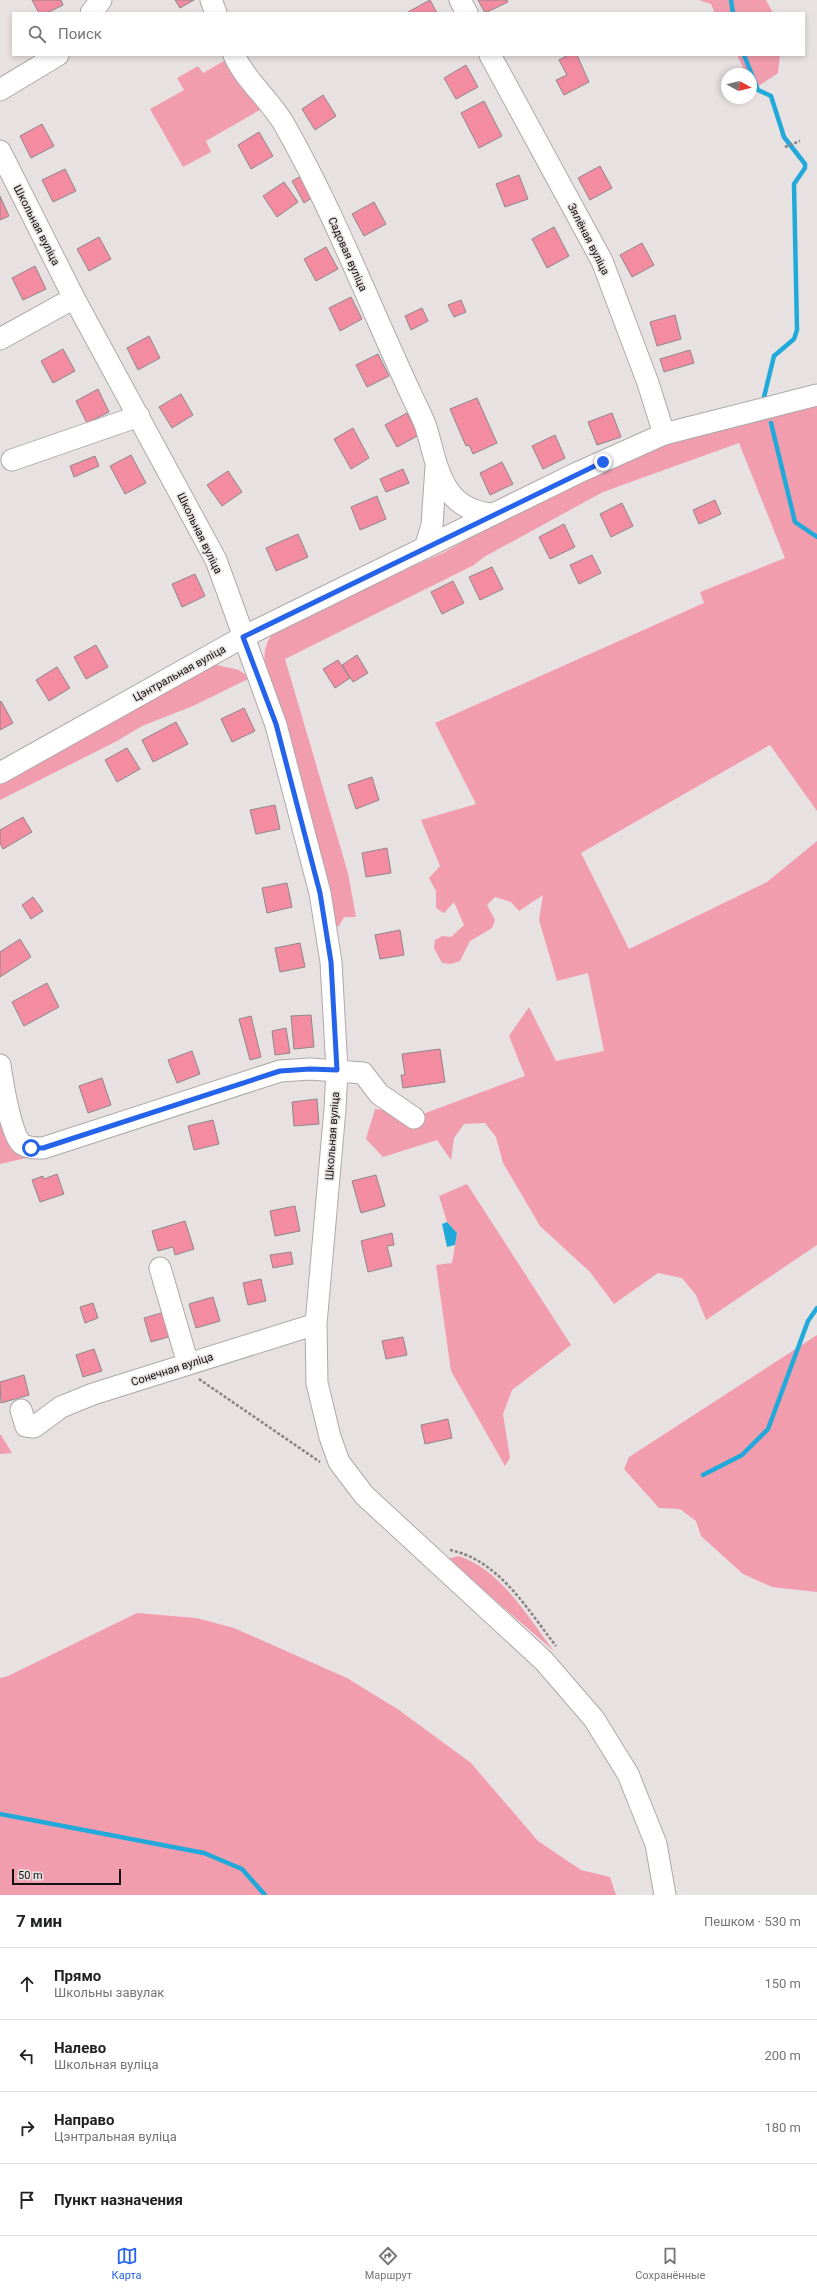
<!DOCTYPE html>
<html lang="ru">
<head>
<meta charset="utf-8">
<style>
  :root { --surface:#fff; --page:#f6f6f6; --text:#202124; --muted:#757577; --line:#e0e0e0; --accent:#2563eb }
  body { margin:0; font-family:Roboto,sans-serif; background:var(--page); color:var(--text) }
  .compass { position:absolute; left:721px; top:68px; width:36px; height:36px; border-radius:50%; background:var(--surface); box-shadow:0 2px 6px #0003; rotate:98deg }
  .scale { position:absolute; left:12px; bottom:10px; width:109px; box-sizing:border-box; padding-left:4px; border:2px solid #121010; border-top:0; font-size:11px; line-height:14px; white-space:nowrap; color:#121010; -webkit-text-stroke:3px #e8e1e2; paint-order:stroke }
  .stop { position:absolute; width:12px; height:12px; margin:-9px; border:3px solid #2563eb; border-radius:50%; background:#fff }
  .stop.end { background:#2563eb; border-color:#fff; box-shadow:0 1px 4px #0008 }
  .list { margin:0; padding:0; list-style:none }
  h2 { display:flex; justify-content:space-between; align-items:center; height:52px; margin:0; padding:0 16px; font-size:17px }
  h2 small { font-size:13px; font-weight:400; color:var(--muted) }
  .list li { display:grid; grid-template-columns:26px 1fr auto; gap:12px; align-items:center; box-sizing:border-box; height:72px; padding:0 16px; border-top:1px solid var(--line) }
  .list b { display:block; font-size:15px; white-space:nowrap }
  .list p { margin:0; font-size:13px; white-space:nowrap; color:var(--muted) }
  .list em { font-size:13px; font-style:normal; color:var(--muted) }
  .icon { flex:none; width:22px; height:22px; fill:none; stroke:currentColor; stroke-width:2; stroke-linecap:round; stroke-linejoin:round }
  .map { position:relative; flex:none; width:817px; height:1895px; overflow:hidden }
  .search { position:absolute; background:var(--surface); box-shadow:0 2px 6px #0003; left:12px; right:12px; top:12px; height:44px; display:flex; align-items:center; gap:10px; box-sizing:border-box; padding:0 14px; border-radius:0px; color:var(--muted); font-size:15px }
  .sheet { height:340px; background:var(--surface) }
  nav { display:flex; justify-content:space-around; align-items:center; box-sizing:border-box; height:56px; border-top:1px solid var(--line); background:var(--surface); font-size:11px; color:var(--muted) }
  nav a { display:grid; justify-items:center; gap:2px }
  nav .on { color:var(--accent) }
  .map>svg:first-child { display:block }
</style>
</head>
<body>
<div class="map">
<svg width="817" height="1895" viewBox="0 0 817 1895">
  <rect width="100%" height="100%" fill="#e8e1e2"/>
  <path fill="#f19dad" d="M699,0H766L773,13H715L711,4Z
    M737,55H780L778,73L754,89L751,84V74H746Z
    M229,58L265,107L206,141L211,152L183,167L150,109L184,90L177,78L198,66L203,73Z
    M817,405V811L770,745L581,853L629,949L767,882L817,841V1245L706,1320L696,1295L682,1278L658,1273L614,1304L590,1272L540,1226L503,1163L496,1137L485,1123L464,1124L454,1138L451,1160L437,1140L383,1157L366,1139L375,1109L423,1114L525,1076L509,1036L529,1007L556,1061L604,1051L588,973L557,981L539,920L543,895L519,911L511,902L495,897L487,905L495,920L492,928L470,941L460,961L451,964L442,963L434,948L435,940L442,936L451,937L464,925L454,902L444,913L436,908V891L429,878L440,866L421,820L476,804L435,723L704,603L700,592L785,558L739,443L603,492L484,557L474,565L285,659L348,873L356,917H344L339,926H332L266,673C261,644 269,633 293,618L443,553L491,526L582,481L681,437Z
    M217,665L239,670L250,678L193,706L142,726L117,741L0,800V780L205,667Z
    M0,1092L35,1156L0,1164Z
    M467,1184L571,1345L512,1390L503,1414L510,1458L505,1466L451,1371L436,1265L452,1263L457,1233L447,1222L439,1196Z
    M817,1335V1592L772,1587L743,1574L701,1536L696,1521L680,1509L659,1508L624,1469L629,1457Z
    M0,1435H1L12,1453L0,1454Z
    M459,1556C502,1571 527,1616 554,1651L447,1559Z
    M137,1613L196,1618L234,1628L347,1678L399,1710L471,1763L538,1841L581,1870L610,1877L616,1895H0V1678L8,1676Z"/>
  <path fill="#21a9da" d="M447,1222L457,1233L455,1245L447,1247L442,1224Z"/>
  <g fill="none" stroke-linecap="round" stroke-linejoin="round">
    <path stroke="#21a9da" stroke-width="4.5" d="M731,0L733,13
      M744,55L758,90L771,96L784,137L805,164V168L794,184L797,330L794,339L774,356L764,397
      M771,423L795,522L817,537
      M703,1475L742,1455L768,1429L808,1321L817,1308
      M0,1814L204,1853L242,1869L265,1895"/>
  </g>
  <path fill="#f38ba1" stroke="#8e8788" d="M32,0H61L63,5L47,13H39Z
    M175,0H194L180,8Z
    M430,0L437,13H408V12Z
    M478,0H507L508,2L485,13Z
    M568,55H577L589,82L564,95L556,80L567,75L559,60Z
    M466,65L478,87L456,99L444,78Z
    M323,95L336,116L315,130L302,109Z
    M484,101L502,136L479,148L461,113Z
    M42,124L54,146L31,158L20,136Z
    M259,132L273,156L251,169L238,145Z
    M600,166L612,188L590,200L578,178Z
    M65,169L76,191L53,202L42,180Z
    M303,175L315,196L304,203L292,181Z
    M519,175L528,199L505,207L496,184Z
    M284,182L298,202L277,217L263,196Z
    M0,196L9,216L0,220Z
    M374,202L386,224L364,236L352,214Z
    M554,227L569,256L547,268L532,239Z
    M99,237L111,259L89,271L77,249Z
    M642,243L654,265L632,277L620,255Z
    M326,247L338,269L316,281L304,259Z
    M35,266L46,289L23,300L12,278Z
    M351,297L362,319L340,331L329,308Z
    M461,300L466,312L454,317L448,305Z
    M422,308L428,321L411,330L405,316Z
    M675,315L681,339L657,346L650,322Z
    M149,336L160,358L138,370L127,348Z
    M63,349L75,371L53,383L41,361Z
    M690,350L694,363L664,372L660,359Z
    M378,354L389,376L367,387L356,365Z
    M98,389L109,412L87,423L76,401Z
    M181,394L193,415L172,428L159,407Z
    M477,398L497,443L473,454L469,445L466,446L450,409Z
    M407,413L419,435L397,447L385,425Z
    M612,413L621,437L597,445L588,422Z
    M353,428L369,458L351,469L334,439Z
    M555,435L565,458L543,469L532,446Z
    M131,455L146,483L125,494L110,466Z
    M95,456L99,466L74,477L70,466Z
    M502,462L513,484L490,495L480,473Z
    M403,469L409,483L386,492L380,479Z
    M228,471L242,492L222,506L207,485Z
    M377,496L386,519L360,530L351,507Z
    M715,500L721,514L699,524L693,510Z
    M622,503L633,526L611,537L600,514Z
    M564,524L575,547L550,559L539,537Z
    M298,534L308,557L276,571L266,548Z
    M592,555L601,573L579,584L570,565Z
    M492,567L503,589L480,600L469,577Z
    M195,574L205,596L182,607L172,584Z
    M453,581L464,603L442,614L431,592Z
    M96,645L108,667L86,679L74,657Z
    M357,655L368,673L353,682L342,665Z
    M338,660L350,678L335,688L323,669Z
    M57,667L70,688L49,701L36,680Z
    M1,701L13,723L0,730V702Z
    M244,708L255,731L232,742L221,719Z
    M176,722L188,744L153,762L142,740Z
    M127,748L140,769L117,782L105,760Z
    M372,777L379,800L356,809L348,785Z
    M275,805L280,829L256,834L250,810Z
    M23,817L32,832L3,849L0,843V830Z
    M387,848L391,873L366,877L362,853Z
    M287,883L292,907L267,913L262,888Z
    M33,897L43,911L31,919L22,905Z
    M400,930L404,955L380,959L375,935Z
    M20,939L31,957L0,977V952Z
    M300,943L305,967L280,972L275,948Z
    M47,983L59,1007L24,1026L12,1002Z
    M311,1015L314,1047L294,1049L291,1016Z
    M251,1016L261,1057L250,1060L239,1019Z
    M286,1028L290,1053L275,1055L272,1031Z
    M440,1049L445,1082L403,1088L401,1075H405L402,1054Z
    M192,1051L200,1074L177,1083L168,1060Z
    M102,1078L111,1105L88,1113L79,1086Z
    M317,1099L319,1124L294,1126L292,1102Z
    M213,1120L219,1144L194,1150L188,1126Z
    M57,1174L64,1194L40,1202L32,1180L43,1176L44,1179Z
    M376,1175L385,1206L361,1213L352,1181Z
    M295,1206L300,1231L275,1236L270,1211Z
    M185,1221L194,1249L175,1255L173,1247L158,1251L152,1231Z
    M392,1233L394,1245L387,1246L392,1266L368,1272L361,1241Z
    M291,1252L293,1264L273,1268L270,1255Z
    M261,1279L266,1301L248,1305L243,1283Z
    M213,1297L220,1321L196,1328L189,1304Z
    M93,1303L98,1318L85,1323L80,1307Z
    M168,1311L175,1335L151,1342L144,1318Z
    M403,1337L407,1355L386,1359L382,1341Z
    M94,1349L102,1371L83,1377L76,1355Z
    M24,1375L29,1395L1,1403L0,1382Z
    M448,1419L452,1438L425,1444L421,1425Z"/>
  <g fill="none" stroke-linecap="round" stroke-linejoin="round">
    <defs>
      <path id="minor" d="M211,0L216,13
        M460,0L467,13
        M91,13L101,0
        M234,55C245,80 270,100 284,124C333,210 369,304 411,394C416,405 422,416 426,427C438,468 442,511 494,514
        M490,55L602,261L648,383L664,434
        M0,90L58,55
        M0,151L74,298L216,560L276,725L320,893L331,962L337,1070L335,1109L316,1324L317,1383L330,1437L339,1462L364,1495L544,1661L594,1719L628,1774L656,1844L665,1895
        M0,339L74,298
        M12,460L139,416
        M425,548L432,525L436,467
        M0,773L243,637L577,473L664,434L817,395
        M0,1065C2,1079 11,1137 22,1144C28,1148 35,1148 43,1148L280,1071L310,1069L363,1073L379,1094L414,1118
        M160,1268L188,1364
        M21,1410L26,1426L34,1427L61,1407L93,1394L316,1324"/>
    </defs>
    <use href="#minor" stroke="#afa8a9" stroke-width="23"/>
    <path stroke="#868182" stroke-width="2.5" stroke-dasharray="3 2" stroke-linecap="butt" d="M785,147L800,141
      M199,1379L320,1462
      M450,1550C499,1560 527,1609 556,1646"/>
    <use href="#minor" stroke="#fff" stroke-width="21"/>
  </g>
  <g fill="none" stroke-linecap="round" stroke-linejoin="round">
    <path stroke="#2563eb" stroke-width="5" d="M31,1148H43L280,1071L310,1069L337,1070L331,962L320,893L276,724L243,637L603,462"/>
  </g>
  <g text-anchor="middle" stroke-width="3" stroke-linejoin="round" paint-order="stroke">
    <g font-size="11" fill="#121010" stroke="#e8e1e2">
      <text transform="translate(37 225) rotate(63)" y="4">Школьная вуліца</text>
      <text transform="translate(589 239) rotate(63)" y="4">Зялёная вуліца</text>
      <text transform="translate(348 254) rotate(66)" y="4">Садовая вуліца</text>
      <text transform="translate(200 533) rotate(64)" y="4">Школьная вуліца</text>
      <text transform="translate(179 673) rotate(-29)" y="4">Цэнтральная вуліца</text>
      <text transform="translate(332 1136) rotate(-86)" y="4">Школьная вуліца</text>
      <text transform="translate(172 1369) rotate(-18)" y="4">Сонечная вуліца</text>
    </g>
  </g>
</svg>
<svg class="compass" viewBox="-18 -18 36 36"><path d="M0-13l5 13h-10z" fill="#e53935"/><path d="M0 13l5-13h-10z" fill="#757577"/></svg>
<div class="scale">50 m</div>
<div class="stop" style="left:31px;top:1148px"></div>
<div class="stop end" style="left:603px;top:462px"></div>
<div class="search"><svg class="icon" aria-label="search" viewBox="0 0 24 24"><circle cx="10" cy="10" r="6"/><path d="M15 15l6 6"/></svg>Поиск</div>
</div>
<section class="sheet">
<h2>7 мин<small>Пешком · 530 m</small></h2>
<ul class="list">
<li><svg class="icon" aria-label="ahead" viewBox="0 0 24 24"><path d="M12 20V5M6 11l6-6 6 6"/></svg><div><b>Прямо</b><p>Школьны завулак</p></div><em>150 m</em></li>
<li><svg class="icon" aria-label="left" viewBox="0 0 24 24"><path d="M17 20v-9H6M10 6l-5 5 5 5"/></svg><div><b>Налево</b><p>Школьная вуліца</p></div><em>200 m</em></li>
<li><svg class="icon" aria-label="right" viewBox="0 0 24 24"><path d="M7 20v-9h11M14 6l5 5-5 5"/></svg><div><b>Направо</b><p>Цэнтральная вуліца</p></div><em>180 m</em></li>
<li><svg class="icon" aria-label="arrive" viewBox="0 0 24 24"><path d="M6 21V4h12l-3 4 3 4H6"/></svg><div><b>Пункт назначения</b></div></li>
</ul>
</section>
<nav>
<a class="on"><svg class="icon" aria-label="map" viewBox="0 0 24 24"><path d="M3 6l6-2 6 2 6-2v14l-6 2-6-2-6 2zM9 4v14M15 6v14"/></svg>Карта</a>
<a><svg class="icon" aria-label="directions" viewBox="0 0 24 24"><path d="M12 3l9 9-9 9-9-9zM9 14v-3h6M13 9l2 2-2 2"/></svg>Маршрут</a>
<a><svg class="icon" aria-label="saved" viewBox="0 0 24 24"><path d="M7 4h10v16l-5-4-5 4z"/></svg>Сохранённые</a>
</nav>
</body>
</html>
